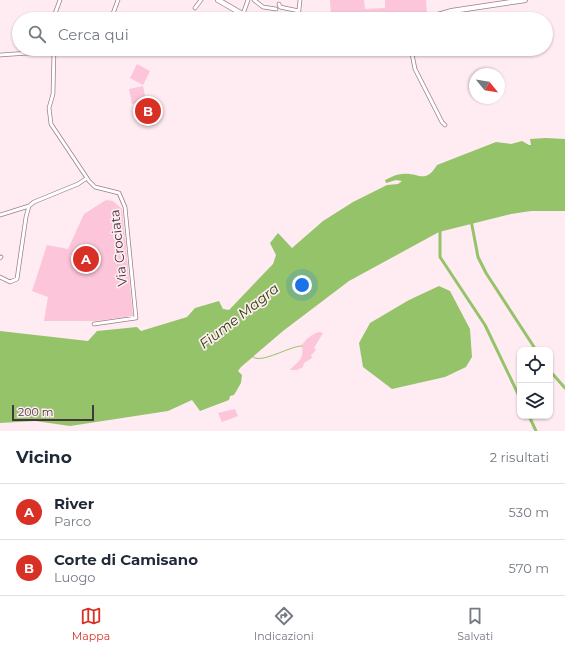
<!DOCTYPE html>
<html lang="it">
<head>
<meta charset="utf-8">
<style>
  :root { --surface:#fff; --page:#f2f2f3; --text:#1f2937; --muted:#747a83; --line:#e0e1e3; --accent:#d93025 }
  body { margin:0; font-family:Montserrat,sans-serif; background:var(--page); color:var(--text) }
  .controls { position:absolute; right:12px; bottom:12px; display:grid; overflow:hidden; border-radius:8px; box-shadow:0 1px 3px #0004 }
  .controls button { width:36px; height:36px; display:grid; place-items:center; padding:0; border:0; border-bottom:1px solid var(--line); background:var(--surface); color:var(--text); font:20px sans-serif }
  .compass { position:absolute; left:469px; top:68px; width:36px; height:36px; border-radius:50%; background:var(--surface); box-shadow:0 1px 3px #0004; rotate:120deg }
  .scale { position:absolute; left:12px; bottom:10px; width:82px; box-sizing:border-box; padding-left:4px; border:2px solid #45383d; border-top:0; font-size:11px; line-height:14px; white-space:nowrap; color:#45383d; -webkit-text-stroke:3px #ffebf2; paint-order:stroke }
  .you { position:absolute; left:302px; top:285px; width:14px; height:14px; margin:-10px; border:3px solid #fff; border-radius:50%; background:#1a73e8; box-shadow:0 0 0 6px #1a73e833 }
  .badge { display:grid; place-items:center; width:26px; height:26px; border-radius:50%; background:var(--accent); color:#fff; font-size:13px; font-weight:700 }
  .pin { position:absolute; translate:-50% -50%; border:2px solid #fff; box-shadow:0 1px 4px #0006 }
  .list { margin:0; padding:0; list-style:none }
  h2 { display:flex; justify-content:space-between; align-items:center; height:52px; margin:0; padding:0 16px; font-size:17px }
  h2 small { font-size:13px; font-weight:400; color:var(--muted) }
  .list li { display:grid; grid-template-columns:26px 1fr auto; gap:12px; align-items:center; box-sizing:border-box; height:56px; padding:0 16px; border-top:1px solid var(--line) }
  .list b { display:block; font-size:15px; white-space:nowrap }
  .list p { margin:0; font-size:13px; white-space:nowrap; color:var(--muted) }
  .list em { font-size:13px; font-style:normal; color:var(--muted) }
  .icon { flex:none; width:22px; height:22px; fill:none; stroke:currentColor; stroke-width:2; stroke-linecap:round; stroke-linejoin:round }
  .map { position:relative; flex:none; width:565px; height:431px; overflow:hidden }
  .search { position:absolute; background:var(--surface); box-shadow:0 1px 3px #0004; left:12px; right:12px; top:12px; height:44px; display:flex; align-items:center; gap:10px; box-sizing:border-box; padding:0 14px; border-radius:22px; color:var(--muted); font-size:15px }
  .sheet { height:164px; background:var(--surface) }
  nav { display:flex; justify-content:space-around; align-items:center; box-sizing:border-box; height:56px; border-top:1px solid var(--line); background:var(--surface); font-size:11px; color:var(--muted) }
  nav a { display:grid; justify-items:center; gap:2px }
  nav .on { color:var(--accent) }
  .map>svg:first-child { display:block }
</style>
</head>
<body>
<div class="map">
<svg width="565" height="431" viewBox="0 0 565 431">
  <rect width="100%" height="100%" fill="#ffebf2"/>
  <path fill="#fcc5da" d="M330,0H364L365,9L385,8V0H426L427,16L410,19H386V14L384,19H331Z
    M137,64L150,71L143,85L130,78Z
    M143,86L146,101L132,104L129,89Z
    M106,200L113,201L122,209L133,316L95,321H44L48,297L32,291L47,245L68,249L84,214Z
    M319,332L323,333L314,348L316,350L311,355L312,358L304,363L303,367L297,370H290C299,360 304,360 302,345C307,338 312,334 319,332Z
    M235,409L238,416L222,422L218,413Z"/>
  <path fill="#95c36a" d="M546,138L565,139V211H531L511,214L439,232L349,281L283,331L241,367L238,371L242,375L241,383L234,395L230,396L229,400L200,411L192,400L168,411L70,426L35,421L0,423V331L88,341L97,331L137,327L141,331L187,317L195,308L219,301L223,309L229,310L273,264L276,255L270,243L278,233L292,248L323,221L353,202L387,185L398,184L402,181L396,180L386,183L385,180C390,178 396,174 402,174C419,172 425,185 437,165L496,142L511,144L522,141L529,145H531L530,139Z
    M439,286L450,291L470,329L472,357L466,367L445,377L392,389L363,367L359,343L370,323L409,300Z"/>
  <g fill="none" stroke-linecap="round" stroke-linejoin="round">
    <path stroke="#95c36a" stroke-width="1" d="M253,357C262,364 289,346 302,346"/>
    <path stroke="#95c36a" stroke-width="3" d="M471,220L478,257L486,273L536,350
      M440,228V257L485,325L520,398
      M550,371L565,388
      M529,416L536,431"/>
    <defs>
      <path id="street" d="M254,0L263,7L276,9
        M279,4L280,7L299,11
        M195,8L201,0
        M243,14L248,0
        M53,19L60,0
        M111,19L118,0
        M298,19L300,0
        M54,49L53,94L49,108L51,124L89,181L95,187L119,193L125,207L136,318L94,324
        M178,49L218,53L230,49
        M411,49L415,69L442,122L445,125
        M0,55L86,49
        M0,215L29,206
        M0,258L1,257
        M0,277L10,282L17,279L26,217L29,206L34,202L78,184L87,178"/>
      <path id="secondary" d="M218,0L251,19
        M424,19L452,11L525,0"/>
    </defs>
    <use href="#street" stroke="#9c7f8a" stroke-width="4.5"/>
    <use href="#secondary" stroke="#9c7f8a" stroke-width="6"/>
    <use href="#street" stroke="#fff" stroke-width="3"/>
    <use href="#secondary" stroke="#fff" stroke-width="4.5"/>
  </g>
  <g text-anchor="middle" stroke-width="3.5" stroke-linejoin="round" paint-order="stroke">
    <g font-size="13" fill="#45383d" stroke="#ffebf2">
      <text transform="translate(118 248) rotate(-96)" y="5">Via Crociata</text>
    </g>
    <g font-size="14" font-style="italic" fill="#284401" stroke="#ffebf2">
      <text transform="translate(239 316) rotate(-38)" y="5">Fiume Magra</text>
    </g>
  </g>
</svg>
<div class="controls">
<button><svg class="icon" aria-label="locate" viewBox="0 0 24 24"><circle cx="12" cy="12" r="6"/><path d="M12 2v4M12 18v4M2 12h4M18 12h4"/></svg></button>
<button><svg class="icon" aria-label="layers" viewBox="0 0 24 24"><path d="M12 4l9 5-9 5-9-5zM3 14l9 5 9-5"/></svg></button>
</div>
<svg class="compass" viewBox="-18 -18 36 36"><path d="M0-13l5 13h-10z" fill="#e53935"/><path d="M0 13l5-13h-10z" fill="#747a83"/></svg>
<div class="scale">200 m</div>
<div class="you"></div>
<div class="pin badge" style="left:86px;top:259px">A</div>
<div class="pin badge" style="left:148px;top:111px">B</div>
<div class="search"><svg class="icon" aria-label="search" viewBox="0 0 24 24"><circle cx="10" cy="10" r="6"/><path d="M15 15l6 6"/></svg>Cerca qui</div>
</div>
<section class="sheet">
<h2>Vicino<small>2 risultati</small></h2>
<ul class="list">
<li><span class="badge">A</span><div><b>River</b><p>Parco</p></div><em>530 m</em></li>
<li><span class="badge">B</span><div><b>Corte di Camisano</b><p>Luogo</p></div><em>570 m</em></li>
</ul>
</section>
<nav>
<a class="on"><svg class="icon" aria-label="map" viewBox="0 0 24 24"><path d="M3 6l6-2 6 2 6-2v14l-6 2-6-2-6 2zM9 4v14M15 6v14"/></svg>Mappa</a>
<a><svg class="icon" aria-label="directions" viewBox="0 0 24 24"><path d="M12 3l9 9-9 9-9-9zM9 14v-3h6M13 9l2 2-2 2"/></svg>Indicazioni</a>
<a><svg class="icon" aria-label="saved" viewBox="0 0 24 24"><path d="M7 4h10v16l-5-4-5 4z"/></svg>Salvati</a>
</nav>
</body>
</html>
